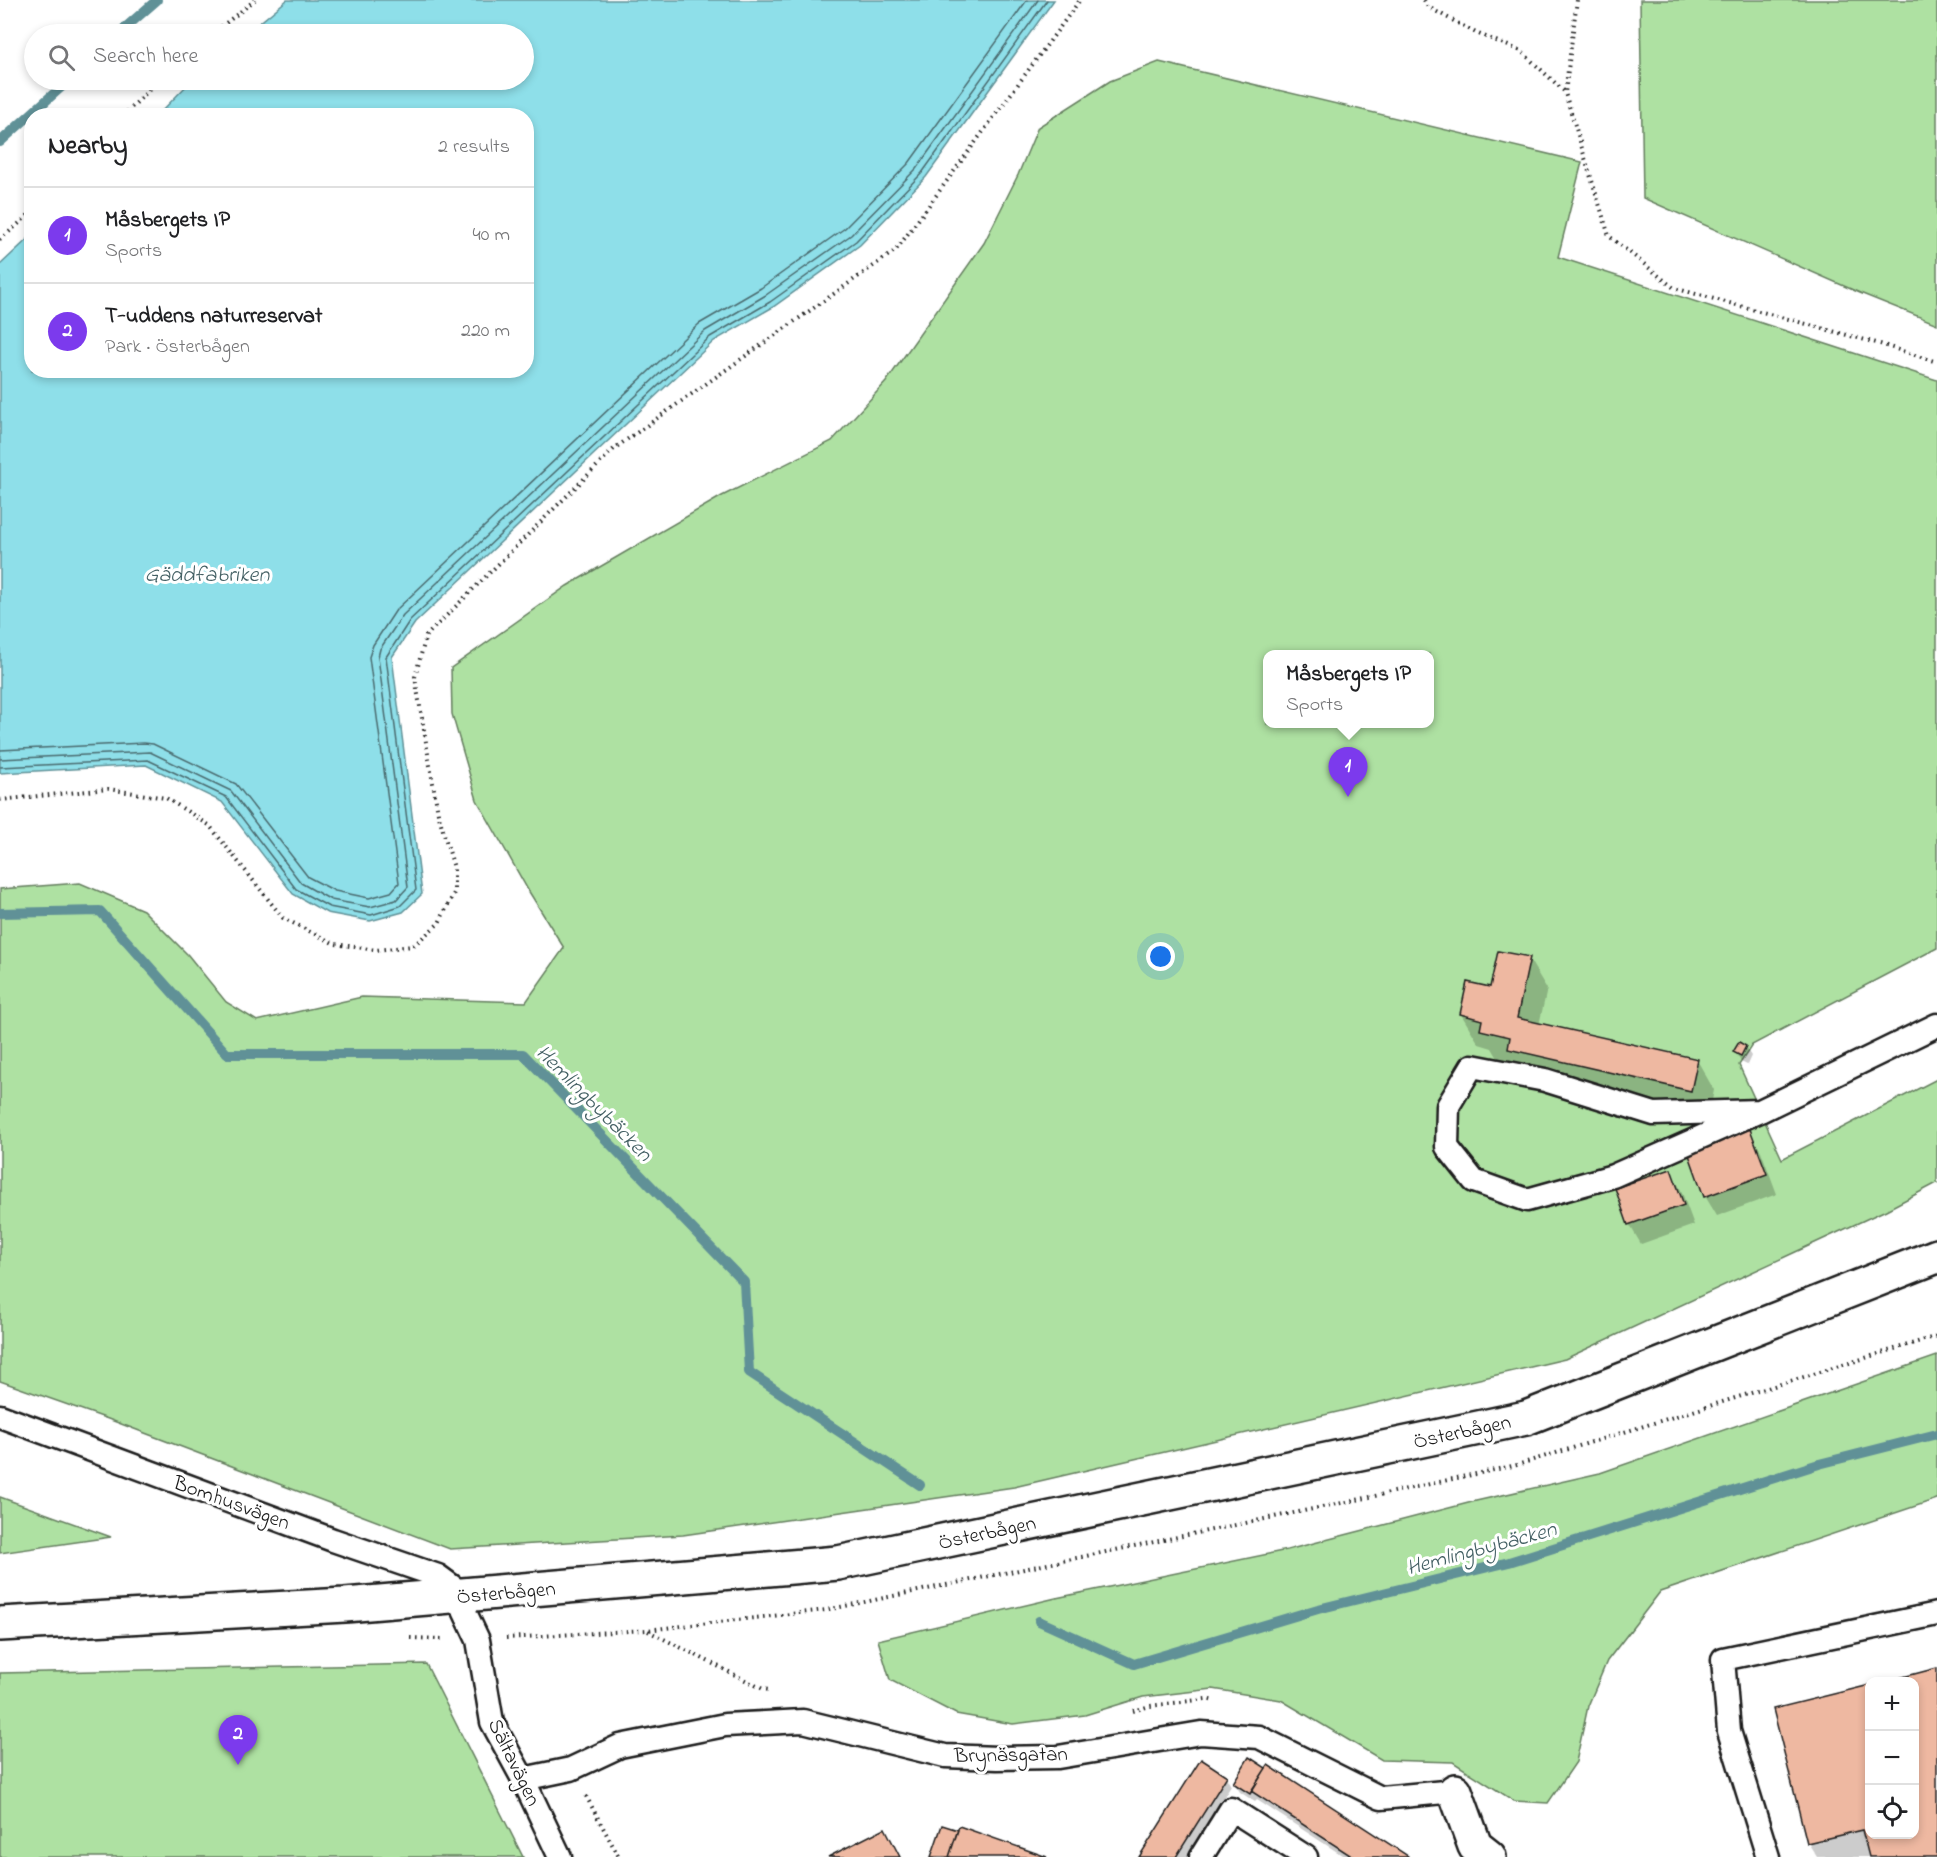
<!DOCTYPE html>
<html lang="en">
<head>
<meta charset="utf-8">
<style>
  :root { --surface:#fff; --page:#f2f2f2; --text:#202124; --muted:#757577; --line:#e0e0e0; --accent:#7c3aed }
  body { margin:0; font-family:"Indie Flower",sans-serif; background:var(--page); color:var(--text) }
  .controls { position:absolute; right:18px; bottom:18px; display:grid; overflow:hidden; border-radius:12px; box-shadow:0 3px 9px #0003 }
  .controls button { width:54px; height:54px; display:grid; place-items:center; padding:0; border:0; border-bottom:2px solid var(--line); background:var(--surface); color:var(--text); font:30px sans-serif }
  .you { position:absolute; left:1161px; top:957px; width:21px; height:21px; margin:-15px; border:4px solid #fff; border-radius:50%; background:#1a73e8; box-shadow:0 0 0 9px #1a73e833 }
  .badge { display:grid; place-items:center; width:39px; height:39px; border-radius:50%; background:var(--accent); color:#fff; font-size:20px; font-weight:700 }
  .pin { position:absolute; translate:-50% -50px; filter:drop-shadow(0 2px 3px #0008) }
  .pin::after { content:''; position:absolute; top:32px; width:21px; height:18px; background:inherit; clip-path:polygon(0 0,100% 0,50% 100%) }
  .popup { position:absolute; left:1263px; top:650px; width:171px; height:78px; box-sizing:border-box; display:grid; place-content:center; border-radius:12px; background:var(--surface); filter:drop-shadow(0 2px 4px #0005); font-size:20px; white-space:nowrap; color:var(--muted) }
  .popup b { font-size:22px; color:var(--text) }
  .popup::after { content:''; position:absolute; left:50%; top:100%; margin-left:-12px; border:12px solid transparent; border-top-color:var(--surface) }
  .list { margin:0; padding:0; list-style:none }
  h2 { display:flex; justify-content:space-between; align-items:center; height:78px; margin:0; padding:0 24px; font-size:26px }
  h2 small { font-size:20px; font-weight:400; color:var(--muted) }
  .list li { display:grid; grid-template-columns:39px 1fr auto; gap:18px; align-items:center; box-sizing:border-box; height:96px; padding:0 24px; border-top:2px solid var(--line) }
  .list b { display:block; font-size:22px; white-space:nowrap }
  .list p { margin:0; font-size:20px; white-space:nowrap; color:var(--muted) }
  .list em { font-size:20px; font-style:normal; color:var(--muted) }
  .icon { flex:none; width:33px; height:33px; fill:none; stroke:currentColor; stroke-width:2; stroke-linecap:round; stroke-linejoin:round }
  .map { position:relative; flex:none; width:1937px; height:1857px; overflow:hidden }
  .search { position:absolute; background:var(--surface); box-shadow:0 3px 9px #0003; left:24px; top:24px; width:510px; height:66px; display:flex; align-items:center; gap:15px; box-sizing:border-box; padding:0 21px; border-radius:33px; color:var(--muted); font-size:22px }
  .panel { position:absolute; background:var(--surface); box-shadow:0 3px 9px #0003; left:24px; top:108px; width:510px; height:270px; border-radius:24px }
  .map>svg:first-child { display:block }
</style>
</head>
<body>
<div class="map">
<svg width="1937" height="1857" viewBox="0 0 1937 1857">
  <rect width="100%" height="100%" fill="#fff"/>
  <filter id="ink" filterUnits="userSpaceOnUse"><feTurbulence type="fractalNoise" baseFrequency=".0167" numOctaves="2"/><feDisplacementMap in="SourceGraphic" scale="12" xChannelSelector="R" yChannelSelector="G"/><feConvolveMatrix kernelMatrix="1 2 1 2 8 2 1 2 1" color-interpolation-filters="sRGB"/></filter>
  <g filter="url(#ink)">
    <path fill="#aee1a2" stroke="#657e5f" stroke-width="1.5" fill-rule="evenodd" d="M1640,0H1937V324L1860,293L1643,198Z
      M1159,62L1582,162L1558,257L1937,380V948L1752,1045L1739,1065L1782,1159L1937,1079V1183L1886,1210L1565,1359L1014,1487L683,1535L450,1549L108,1419L0,1381V889L80,883L143,910L188,955L226,1002L257,1021L362,997L526,1002L564,948L528,890L477,800L452,714L451,668L567,586L722,496L832,441L886,382L984,243L1018,175L1038,127L1110,81ZM1267,654H1429V724H1267Z
      M1937,1356V1499L1660,1592L1607,1661L1588,1706L1576,1762L1548,1803L1514,1801L1453,1762L1382,1760L1281,1700L1213,1689L1143,1697L1085,1715L1013,1724L956,1714L890,1680L878,1640L1056,1598L1287,1550L1476,1501L1600,1473Z
      M0,1497L111,1537L0,1553Z
      M426,1664L523,1857H0V1673Z"/>
    <path fill="#8edfe9" stroke="#609197" stroke-width="1.5" d="M287,0H1054L926,177L860,245L773,307L714,341L415,623L392,657L422,894L403,912L370,921L327,913L293,894L222,802L146,765L0,773V265L31,236L32,370H526V116L158,115L192,80H524V34H246Z"/>
    <path fill="#0003" d="M1529,959L1547,989L1539,1025L1697,1060L1714,1090L1708,1121L1499,1060L1492,1048L1479,1044L1461,1014Z
      M1745,1047L1751,1056L1747,1065L1741,1062L1735,1052Z
      M1749,1131L1761,1151L1777,1194L1717,1216L1705,1196Z
      M1670,1170L1681,1190L1694,1225L1641,1244L1629,1224L1637,1182L1635,1177L1642,1175L1644,1179Z
      M1937,1670V1857H1817L1808,1843L1775,1711L1870,1834H1914Z
      M1267,1770L1407,1857H1345L1257,1800L1255,1802L1240,1792L1234,1783Z
      M1226,1777L1231,1786L1187,1857H1141Z"/>
    <g fill="none" stroke-linecap="round" stroke-linejoin="round">
      <path stroke="#4a6a6e" stroke-width="1.5" d="M0,750L144,743L153,744L236,784L308,877L335,891L369,898L391,892L399,883L369,657L373,645L396,610L699,324L761,288L845,228L909,163L1027,0
        M0,759L150,752L231,791L301,883L331,900L370,907L396,900L408,887L378,657L380,649L403,615L705,331L766,295L851,235L916,169L1038,0
        M0,767L148,760L226,797L296,889L329,907L371,915L400,906L416,890L386,657L410,620L710,337L770,302L856,241L922,173L1047,0"/>
      <path stroke="#609197" stroke-width="10" d="M118,34L157,0
        M0,142L69,80
        M0,913L100,911L227,1054H523L744,1282L749,1372L920,1485
        M1039,1621L1134,1664L1318,1609L1509,1562L1819,1464L1937,1434"/>
    </g>
    <path fill="#eeb8a1" stroke="#1c1c1c" stroke-width="1.5" d="M1498,951L1530,957L1517,1018L1698,1059L1691,1091L1508,1049L1510,1037L1480,1030L1482,1020L1460,1014L1467,982L1490,987Z
      M1739,1042L1746,1046L1741,1056L1733,1052Z
      M1750,1129L1767,1174L1704,1197L1688,1152Z
      M1671,1169L1684,1205L1628,1225L1615,1188Z
      M1937,1668V1857H1869L1862,1830L1807,1843L1773,1709L1870,1685V1834H1914V1682H1884Z
      M1249,1757L1266,1768L1250,1794L1233,1783Z
      M1201,1759L1227,1776L1176,1857H1139Z
      M1268,1765L1408,1856L1407,1857H1353L1251,1791Z
      M942,1825L958,1830L949,1857H931Z
      M959,1826L1047,1857H949Z
      M885,1828L900,1857H828Z"/>
    <g fill="none" stroke-linecap="round" stroke-linejoin="round">
      <defs>
        <path id="service" d="M1760,1111L1654,1114L1545,1080L1472,1066L1448,1106L1447,1147L1474,1181L1527,1200L1613,1176L1760,1111L1937,1025
          M0,1416L333,1540L438,1576L453,1587L478,1640L492,1722L523,1779L560,1857
          M523,1779L571,1769L620,1746L725,1725L803,1721L945,1756L997,1758L1058,1757L1201,1733L1259,1737L1381,1798L1455,1791
          M1201,1857L1231,1809L1306,1857
          M1768,1857L1729,1731L1723,1659L1937,1614"/>
        <path id="minor" d="M1455,1791L1475,1846L1489,1857"/>
        <path id="secondary" d="M0,1624L345,1605L838,1563L1526,1418L1937,1256"/>
      </defs>
      <use href="#service" stroke="#1c1c1c" stroke-width="27"/>
      <use href="#minor" stroke="#1c1c1c" stroke-width="38"/>
      <use href="#secondary" stroke="#1c1c1c" stroke-width="38"/>
      <path stroke="#1c1c1c" stroke-width="4" stroke-dasharray="1.5 4.5" stroke-linecap="butt" d="M1424,0L1428,7L1476,33L1521,51L1565,92
        M1577,0L1565,93L1609,236L1674,288L1880,344L1937,362
        M212,34L255,0
        M123,116L159,80
        M0,240L32,212
        M0,800L108,789L166,798L209,825L283,918L335,944L376,950L413,946L439,923L454,893V868L438,813L415,677L426,636L615,448L896,250L1080,0
        M648,1631L763,1689L770,1690
        M410,1638L445,1639
        M506,1638L647,1630L826,1610L1361,1499L1517,1465L1937,1336
        M1133,1711L1150,1706L1206,1699L1214,1701
        M586,1796L619,1857"/>
      <use href="#service" stroke="#fff" stroke-width="22"/>
      <use href="#minor" stroke="#fff" stroke-width="33"/>
      <use href="#secondary" stroke="#fff" stroke-width="33"/>
    </g>
  </g>
  <g text-anchor="middle" stroke-width="6" stroke-linejoin="round" paint-order="stroke">
    <g font-size="21" fill="#1c1c1c" stroke="#fff">
      <text transform="translate(1462 1431) rotate(-12)" y="7">Österbågen</text>
      <text transform="translate(232 1502) rotate(20)" y="7">Bomhusvägen</text>
      <text transform="translate(987 1532) rotate(-12)" y="7">Österbågen</text>
      <text transform="translate(506 1592) rotate(-5)" y="7">Österbågen</text>
      <text transform="translate(1011 1754) rotate(-1)" y="7">Brynäsgatan</text>
      <text transform="translate(515 1762) rotate(64)" y="7">Sältavägen</text>
    </g>
    <g font-size="22" font-style="italic" fill="#446064" stroke="#fff">
      <text x="207" y="581">Gäddfabriken</text>
      <text transform="translate(595 1102) rotate(45)" y="8">Hemlingbybäcken</text>
      <text transform="translate(1481 1547) rotate(-15)" y="8">Hemlingbybäcken</text>
    </g>
  </g>
</svg>
<div class="controls">
<button>+</button>
<button>−</button>
<button><svg class="icon" aria-label="locate" viewBox="0 0 24 24"><circle cx="12" cy="12" r="6"/><path d="M12 2v4M12 18v4M2 12h4M18 12h4"/></svg></button>
</div>
<div class="you"></div>
<div class="pin badge" style="left:1348px;top:797px">1</div>
<div class="popup"><b>Måsbergets IP</b>Sports</div>
<div class="pin badge" style="left:238px;top:1765px">2</div>
<div class="search"><svg class="icon" aria-label="search" viewBox="0 0 24 24"><circle cx="10" cy="10" r="6"/><path d="M15 15l6 6"/></svg>Search here</div>
<section class="panel">
<h2>Nearby<small>2 results</small></h2>
<ul class="list">
<li><span class="badge">1</span><div><b>Måsbergets IP</b><p>Sports</p></div><em>40 m</em></li>
<li><span class="badge">2</span><div><b>T-uddens naturreservat</b><p>Park · Österbågen</p></div><em>220 m</em></li>
</ul>
</section>
</div>
</body>
</html>
